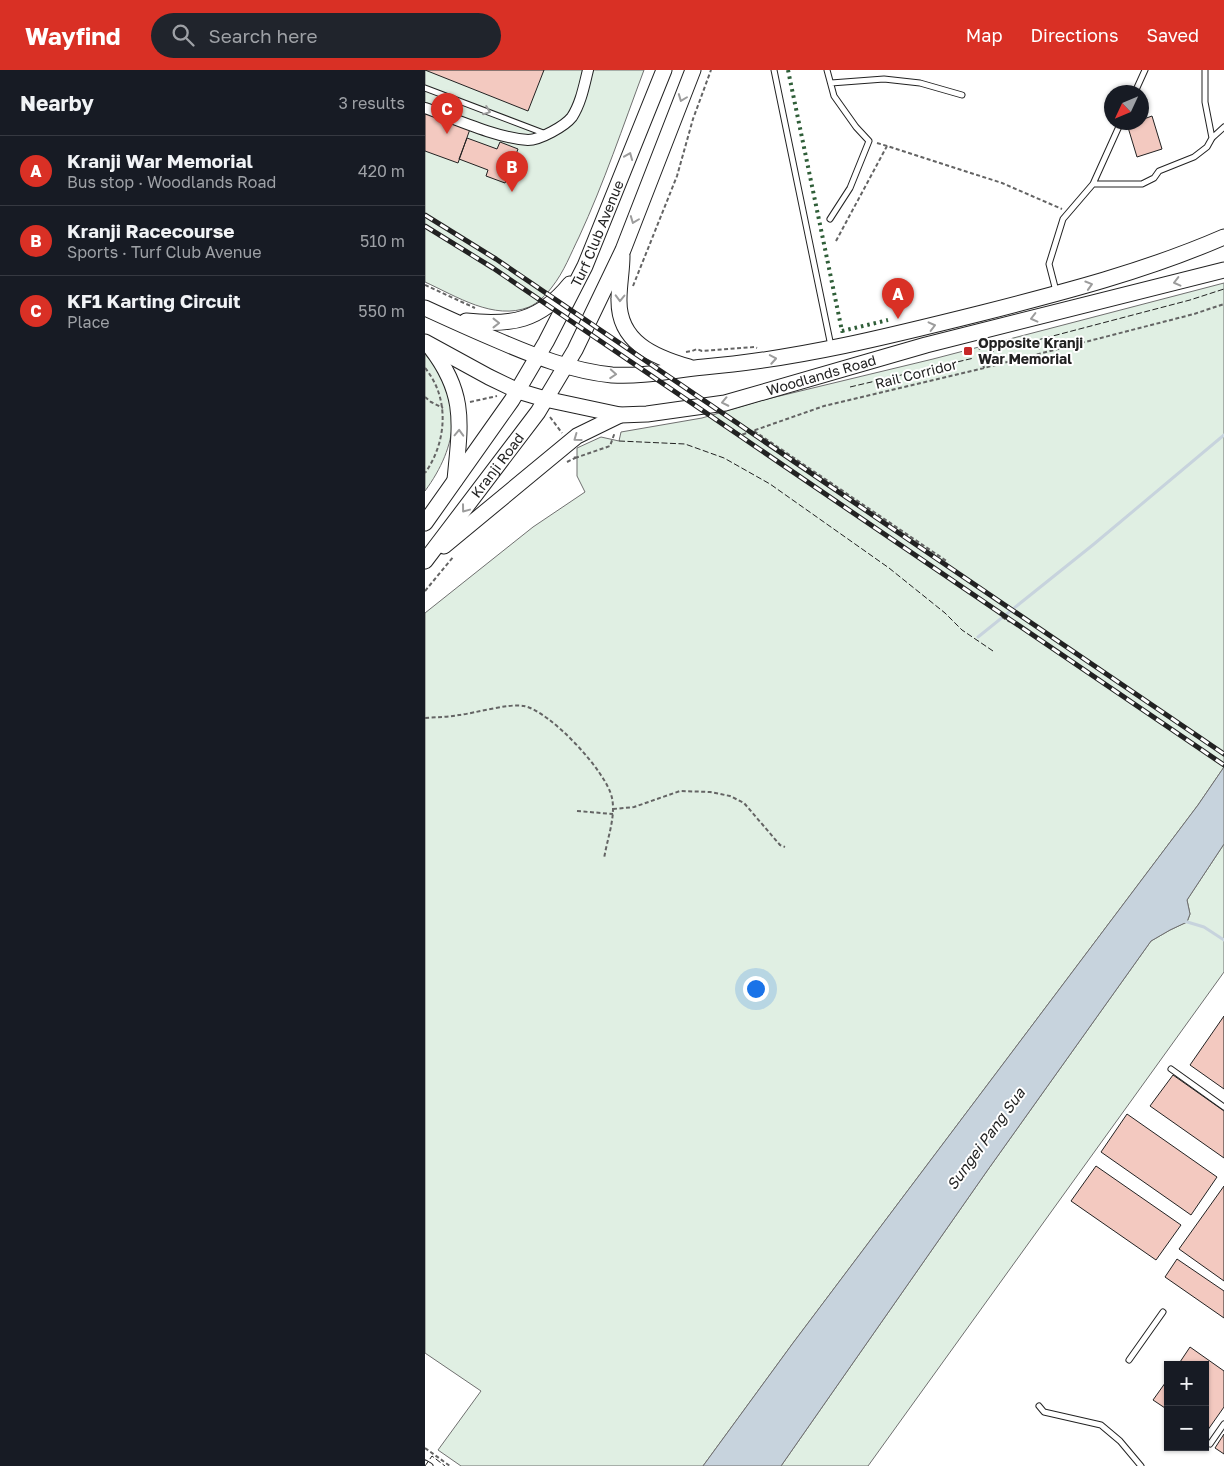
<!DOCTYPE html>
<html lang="en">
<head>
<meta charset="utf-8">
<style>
  :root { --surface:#171b24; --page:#20242c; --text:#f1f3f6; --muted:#9ea1a6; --line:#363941; --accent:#d93025 }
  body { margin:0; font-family:"Golos Text",sans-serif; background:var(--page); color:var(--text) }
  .controls { position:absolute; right:15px; bottom:15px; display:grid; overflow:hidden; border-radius:0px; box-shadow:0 1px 4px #0004 }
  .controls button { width:45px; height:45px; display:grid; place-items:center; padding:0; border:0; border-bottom:1px solid var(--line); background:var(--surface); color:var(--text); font:25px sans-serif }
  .compass { position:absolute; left:679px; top:15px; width:45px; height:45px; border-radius:50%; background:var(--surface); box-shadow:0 1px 4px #0004; rotate:226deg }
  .you { position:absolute; left:330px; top:918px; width:18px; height:18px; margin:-12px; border:4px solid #fff; border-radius:50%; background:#1a73e8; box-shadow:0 0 0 8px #1a73e833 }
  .badge { display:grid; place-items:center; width:32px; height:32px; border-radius:50%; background:var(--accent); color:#fff; font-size:16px; font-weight:700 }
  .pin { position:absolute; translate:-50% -41px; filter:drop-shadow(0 1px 2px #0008) }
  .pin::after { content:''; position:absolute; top:26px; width:18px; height:15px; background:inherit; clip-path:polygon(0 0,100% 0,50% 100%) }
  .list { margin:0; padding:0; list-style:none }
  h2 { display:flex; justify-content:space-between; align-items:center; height:65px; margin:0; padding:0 20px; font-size:21px }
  h2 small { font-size:16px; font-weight:400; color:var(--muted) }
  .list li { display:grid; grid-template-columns:32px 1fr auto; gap:15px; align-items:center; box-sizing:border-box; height:70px; padding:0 20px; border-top:1px solid var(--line) }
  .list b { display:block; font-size:19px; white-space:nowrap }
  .list p { margin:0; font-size:16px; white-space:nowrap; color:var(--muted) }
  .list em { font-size:16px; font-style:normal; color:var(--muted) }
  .icon { flex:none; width:28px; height:28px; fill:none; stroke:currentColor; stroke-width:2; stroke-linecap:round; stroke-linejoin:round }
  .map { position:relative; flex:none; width:799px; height:1396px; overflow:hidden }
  header { display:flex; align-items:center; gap:30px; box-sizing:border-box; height:70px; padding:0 25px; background:var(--accent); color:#fff }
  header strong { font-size:24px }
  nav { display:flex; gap:28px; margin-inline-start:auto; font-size:18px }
  .search { width:350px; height:45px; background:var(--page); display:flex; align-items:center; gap:12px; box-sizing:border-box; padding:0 18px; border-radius:28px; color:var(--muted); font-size:19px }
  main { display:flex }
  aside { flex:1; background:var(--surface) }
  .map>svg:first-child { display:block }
</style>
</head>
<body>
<header>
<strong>Wayfind</strong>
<div class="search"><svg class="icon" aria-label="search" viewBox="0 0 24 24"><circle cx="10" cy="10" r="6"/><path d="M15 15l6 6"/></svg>Search here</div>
<nav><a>Map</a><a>Directions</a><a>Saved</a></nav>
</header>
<main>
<aside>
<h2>Nearby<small>3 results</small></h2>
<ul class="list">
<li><span class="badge">A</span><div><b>Kranji War Memorial</b><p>Bus stop · Woodlands Road</p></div><em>420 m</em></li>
<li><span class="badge">B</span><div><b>Kranji Racecourse</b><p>Sports · Turf Club Avenue</p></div><em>510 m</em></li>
<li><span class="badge">C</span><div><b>KF1 Karting Circuit</b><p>Place</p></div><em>550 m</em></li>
</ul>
</aside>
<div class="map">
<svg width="799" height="1396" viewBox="0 0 799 1396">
  <rect width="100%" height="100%" fill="#fff"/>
  <path fill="#e0efe3" stroke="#6f6f6f" d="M0,0H219C198,56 179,113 154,167C146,183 139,202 127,217C121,225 113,233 104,237C69,251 31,226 0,212Z
    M799,213V697L773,735L368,1273L278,1396H36L13,1380L56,1321L0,1283V543L108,457L160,422L152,406V378L176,367L194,371L196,362L277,348L338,330L508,289Z
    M0,284C40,328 33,376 0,421Z
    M799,774V902L443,1396H356L562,1101L726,871L745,860L762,852L765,844L762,830Z"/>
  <path fill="#c7d3dd" stroke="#6f6f6f" d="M799,697V774L762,830L765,844L762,852L745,860L726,871L562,1101L356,1396H278L368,1273L773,735Z"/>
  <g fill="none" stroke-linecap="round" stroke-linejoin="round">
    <path stroke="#c7d3dd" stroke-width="3" d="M553,567L669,474L799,365
      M759,851L779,857L799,870"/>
  </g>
  <path fill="#f3c9c0" stroke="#222" d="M0,0H119L103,41Z
    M0,42L45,59L33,93L0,81Z
    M727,46L737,79L712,87L702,54L716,52V50Z
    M42,68L72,79L75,72L93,79L80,113L61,106L63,100L34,89Z
    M799,946V1019L765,995Z
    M748,1005L799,1041V1088L725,1036Z
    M702,1044L792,1107L766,1145L676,1082Z
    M671,1096L756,1155L731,1190L646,1131Z
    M799,1116V1211L754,1179Z
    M752,1189L799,1221V1248L740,1207Z
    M765,1277L799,1301V1337L780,1364V1295H753Z
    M743,1309V1340L728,1330Z
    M799,1364V1384L790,1378Z"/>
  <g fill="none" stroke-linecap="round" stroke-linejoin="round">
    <defs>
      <path id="lane" d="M349,0L406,276
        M402,0L409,26L431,57L444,71L425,118L405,149
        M780,0V32L787,68
        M406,13L459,9L495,13L537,25
        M0,18L121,64
        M710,22L720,0
        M668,114H717L729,108L734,101L769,87L782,77L787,68L799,57
        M631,221L624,194L638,149L668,114L696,52
        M746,999L799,1037
        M704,1290L738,1242
        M614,1336L619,1342L676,1355L695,1371L716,1396
        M785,1374L799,1354
        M0,1393L5,1396"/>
      <path id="street" d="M0,38C30,49 72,68 103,70C115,70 140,56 147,47C156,33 159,16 163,0"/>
      <g id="primary">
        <path d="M197,186C197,200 194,215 194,229C193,272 229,287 264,297"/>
        <path d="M0,238C24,249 48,260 72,270C109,286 147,301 187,305C218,307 248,300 279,297C373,289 465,266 557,243C639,222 721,201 799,167"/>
        <path d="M41,251C86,256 115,251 145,214"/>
        <path id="s1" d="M0,272L64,307L93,321L120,329L195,345L222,344L300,333L501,275L799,200"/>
        <path d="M6,278C42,325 35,355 30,410"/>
        <path id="s2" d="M0,453L87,330L121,272L160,196L239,0"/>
        <path d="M19,476L152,366L195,345"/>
        <path id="s3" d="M0,491L113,342L150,280L198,180L268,0"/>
      </g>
    </defs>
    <use href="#lane" stroke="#222" stroke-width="7"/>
    <use href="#street" stroke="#222" stroke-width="12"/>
    <use href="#primary" stroke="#222" stroke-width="17"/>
    <path stroke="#646464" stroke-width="2" stroke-dasharray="4 2.5" stroke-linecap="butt" d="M452,73L462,76
      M411,171L462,76L577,113L637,139
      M0,215L50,238
      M208,216L252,106L268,49L286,0
      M554,276L559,298
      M261,282L267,281L272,279L277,281L330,277L332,278
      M0,298C25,328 22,372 0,403
      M0,327L6,332L18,338
      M45,332L72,326
      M125,347L137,363
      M290,348L316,365L399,336L559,298L769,244L799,234
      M329,361L523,492
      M150,388L185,376L190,362
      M142,392L150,388L149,384
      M0,521L29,486
      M577,547L585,552
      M0,648C12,647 23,647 34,645C51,643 84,633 99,636C125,641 182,702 187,728C191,747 182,769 179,789
      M188,739L209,737L255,721L285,722L305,726L319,733L355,775L360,777
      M152,741L188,744
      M0,1378L25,1396"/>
    <use href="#lane" stroke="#fff" stroke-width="5"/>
    <use href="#street" stroke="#fff" stroke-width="10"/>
    <use href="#primary" stroke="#fff" stroke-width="15"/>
    <defs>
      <path id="rail" d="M0,145L71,189L799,684
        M0,156L68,198L799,695"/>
    </defs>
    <use href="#rail" stroke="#222" stroke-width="5"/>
    <use href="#rail" stroke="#fff" stroke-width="3" stroke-dasharray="9" stroke-linecap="butt"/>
    <path stroke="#2f5e38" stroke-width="4" stroke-dasharray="2.5 4" stroke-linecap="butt" d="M363,0L417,261L463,250"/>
    <path stroke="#222" stroke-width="1" stroke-dasharray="6 2.5" stroke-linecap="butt" d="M563,283L765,230L799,219
      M425,317L549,288
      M194,371L260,374L299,388L345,414L464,498L520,543L537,560L568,581
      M0,1396L7,1386L20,1396"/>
  </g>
  <defs><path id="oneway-chevron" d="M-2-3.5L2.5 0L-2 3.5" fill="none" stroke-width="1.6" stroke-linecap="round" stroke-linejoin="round" transform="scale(1.25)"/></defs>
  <g stroke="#9c9c9c">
    <use href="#oneway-chevron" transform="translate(257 28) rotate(111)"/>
    <use href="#oneway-chevron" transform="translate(62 41) rotate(21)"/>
    <use href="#oneway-chevron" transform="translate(204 86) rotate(-68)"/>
    <use href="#oneway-chevron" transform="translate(209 150) rotate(111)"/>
    <use href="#oneway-chevron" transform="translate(752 212) rotate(166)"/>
    <use href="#oneway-chevron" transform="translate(664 215) rotate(-17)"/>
    <use href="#oneway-chevron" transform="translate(195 228) rotate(91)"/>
    <use href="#oneway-chevron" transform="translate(609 248) rotate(166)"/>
    <use href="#oneway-chevron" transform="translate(71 253)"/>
    <use href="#oneway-chevron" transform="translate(507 256) rotate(-14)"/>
    <use href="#oneway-chevron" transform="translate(348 289) rotate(-10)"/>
    <use href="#oneway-chevron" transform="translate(188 304) rotate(4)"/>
    <use href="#oneway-chevron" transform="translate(300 332) rotate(168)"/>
    <use href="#oneway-chevron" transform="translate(34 363) rotate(-88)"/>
    <use href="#oneway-chevron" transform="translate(152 368) rotate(144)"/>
    <use href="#oneway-chevron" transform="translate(40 439) rotate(127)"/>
  </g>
  <rect fill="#c62828" stroke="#fff" stroke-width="2" x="538" y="276" width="10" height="10" rx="2.5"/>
  <g text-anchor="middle" stroke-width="4" stroke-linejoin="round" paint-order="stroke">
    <g font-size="14" fill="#222" stroke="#fff">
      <text dy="5" stroke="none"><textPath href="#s2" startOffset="338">Turf Club Avenue</textPath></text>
      <text transform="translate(491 304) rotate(-14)" y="5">Rail Corridor</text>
      <text dy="5" stroke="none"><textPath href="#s1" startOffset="416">Woodlands Road</textPath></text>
      <text dy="5" stroke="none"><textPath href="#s3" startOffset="120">Kranji Road</textPath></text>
    </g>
    <g font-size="14" font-weight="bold" fill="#222" stroke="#fff" text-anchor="start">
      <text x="553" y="278">Opposite Kranji<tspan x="553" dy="16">War Memorial</tspan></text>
    </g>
    <g font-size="15" font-style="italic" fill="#222" stroke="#fff">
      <text transform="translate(561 1069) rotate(-54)" y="5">Sungei Pang Sua</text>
    </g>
  </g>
</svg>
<div class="controls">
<button>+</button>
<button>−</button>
</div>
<svg class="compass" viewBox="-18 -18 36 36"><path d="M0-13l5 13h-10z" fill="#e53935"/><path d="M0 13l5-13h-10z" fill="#9ea1a6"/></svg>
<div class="you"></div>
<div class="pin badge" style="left:473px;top:249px">A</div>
<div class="pin badge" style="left:87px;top:122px">B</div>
<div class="pin badge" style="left:22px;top:64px">C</div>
</div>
</main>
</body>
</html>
